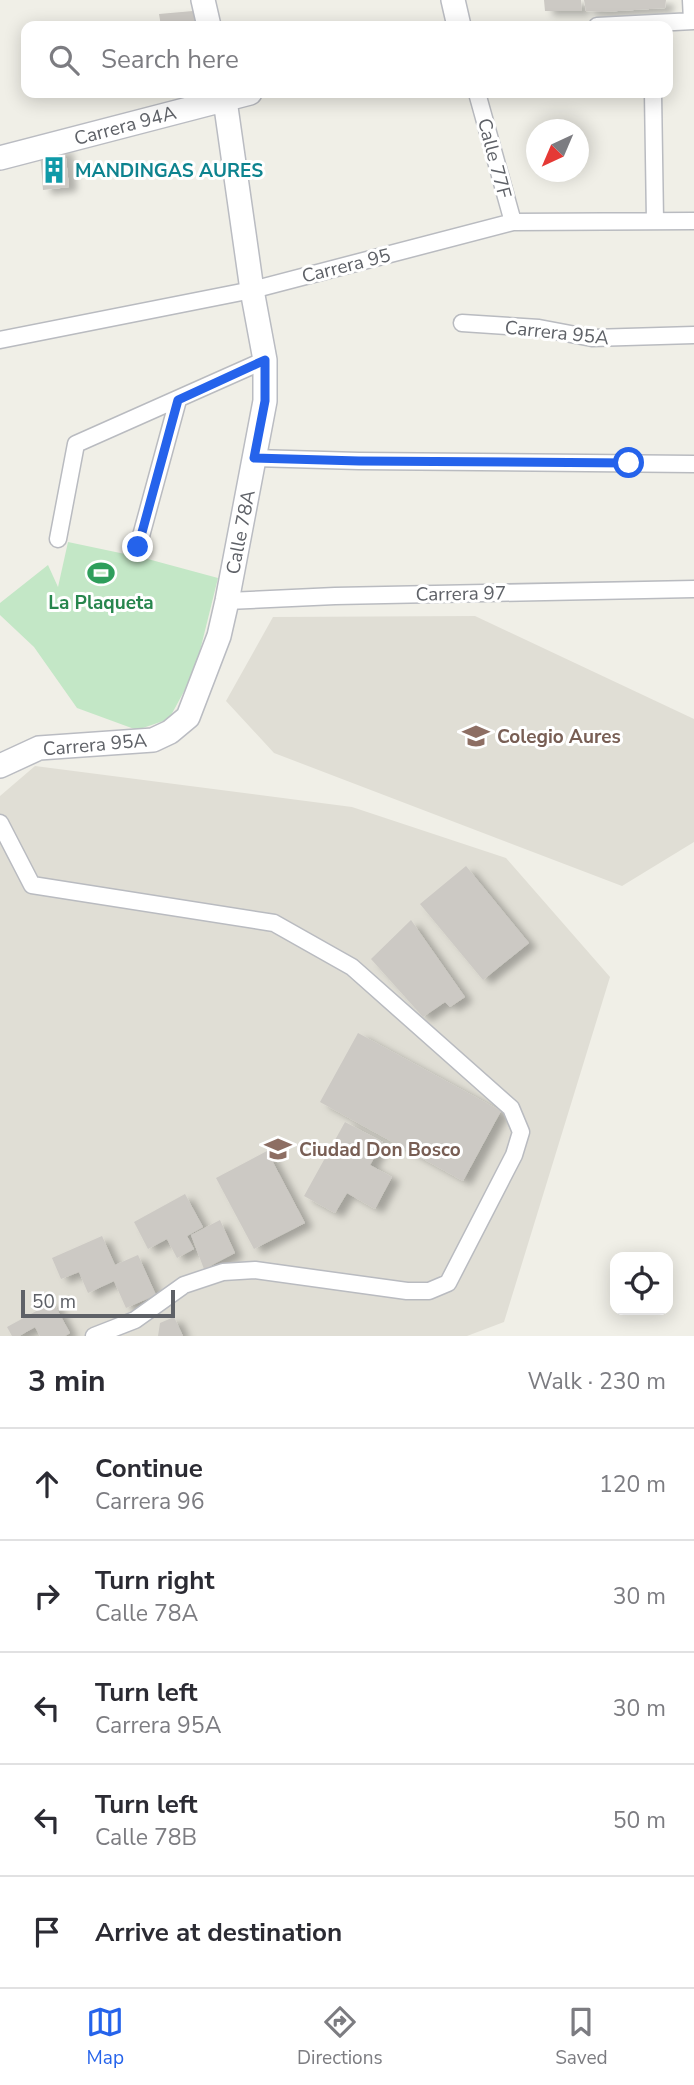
<!DOCTYPE html>
<html lang="en">
<head>
<meta charset="utf-8">
<style>
  :root { --surface:#fff; --page:#f7f7f7; --text:#2b2b33; --muted:#7c7c81; --line:#e1e1e2; --accent:#2563eb }
  body { margin:0; font-family:"Nunito Sans",sans-serif; background:var(--page); color:var(--text) }
  .controls { position:absolute; right:21px; bottom:21px; display:grid; overflow:hidden; border-radius:14px; box-shadow:0 4px 18px #0003 }
  .controls button { width:63px; height:63px; display:grid; place-items:center; padding:0; border:0; border-bottom:2px solid var(--line); background:var(--surface); color:var(--text); font:35px sans-serif }
  .compass { position:absolute; left:526px; top:119px; width:63px; height:63px; border-radius:50%; background:var(--surface); box-shadow:0 4px 18px #0003; rotate:224deg }
  .scale { position:absolute; left:21px; bottom:18px; width:154px; box-sizing:border-box; padding-left:7px; border:4px solid #5e6167; border-top:0; font-size:19px; line-height:24px; white-space:nowrap; color:#5e6167; -webkit-text-stroke:5px #fff; paint-order:stroke }
  .stop { position:absolute; width:21px; height:21px; margin:-16px; border:5px solid #2563eb; border-radius:50%; background:#fff }
  .stop.end { background:#2563eb; border-color:#fff; box-shadow:0 2px 7px #0008 }
  .list { margin:0; padding:0; list-style:none }
  h2 { display:flex; justify-content:space-between; align-items:center; height:91px; margin:0; padding:0 28px; font-size:30px }
  h2 small { font-size:23px; font-weight:400; color:var(--muted) }
  .list li { display:grid; grid-template-columns:46px 1fr auto; gap:21px; align-items:center; box-sizing:border-box; height:112px; padding:0 28px; border-top:2px solid var(--line) }
  .list b { display:block; font-size:26px; white-space:nowrap }
  .list p { margin:0; font-size:23px; white-space:nowrap; color:var(--muted) }
  .list em { font-size:23px; font-style:normal; color:var(--muted) }
  .icon { flex:none; width:38px; height:38px; fill:none; stroke:currentColor; stroke-width:2; stroke-linecap:round; stroke-linejoin:round }
  .map { position:relative; flex:none; width:694px; height:1336px; overflow:hidden }
  .search { position:absolute; background:var(--surface); box-shadow:0 4px 18px #0003; left:21px; right:21px; top:21px; height:77px; display:flex; align-items:center; gap:18px; box-sizing:border-box; padding:0 24px; border-radius:14px; color:var(--muted); font-size:26px }
  .sheet { height:651px; background:var(--surface) }
  nav { display:flex; justify-content:space-around; align-items:center; box-sizing:border-box; height:98px; border-top:2px solid var(--line); background:var(--surface); font-size:19px; color:var(--muted) }
  nav a { display:grid; justify-items:center; gap:4px }
  nav .on { color:var(--accent) }
  .map>svg:first-child { display:block }
</style>
</head>
<body>
<div class="map">
<svg width="694" height="1336" viewBox="0 0 694 1336">
  <defs>
    <filter id="shadow"><feDropShadow dx="8" dy="4.5" stdDeviation="3.5" flood-color="#0004"/></filter>
  </defs>
  <rect width="100%" height="100%" fill="#f0efe7"/>
  <path fill="#e0ded5" d="M475,616L694,719V842L622,886L274,753L226,701L273,617Z
    M35,766L352,807L506,858L610,977L504,1322L467,1336H0V796Z"/>
  <path fill="#c3e7c6" d="M68,542L144,558L218,578L195,671L169,719L137,730L77,708L34,647L0,615V603L48,565L58,587Z"/>
  <path fill="#ccc9c4" filter="url(#shadow)" d="M544,0H581L582,11H545Z
    M584,0H666L665,8L602,12L586,11Z
    M193,11L198,26H161L159,14Z
    M65,148L69,187L43,190L40,152Z
    M466,866L529,943L483,980L420,904Z
    M411,920L465,997L450,1007L445,1002L423,1017L371,959Z
    M358,1033L501,1111L463,1181L320,1102Z
    M345,1122L383,1142L370,1165L392,1177L375,1209L347,1193L335,1213L304,1196Z
    M267,1151L305,1223L254,1249L216,1178Z
    M185,1194L203,1227L187,1236L194,1249L177,1258L167,1239L148,1249L134,1222Z
    M220,1220L235,1253L204,1269L191,1235Z
    M102,1236L115,1265L138,1255L156,1295L126,1308L114,1281L88,1293L79,1272L61,1279L52,1258Z
    M53,1302L70,1333L65,1336H40L35,1327L19,1336H12L7,1327Z
    M174,1317L183,1336H158L160,1323Z"/>
  <g fill="none" stroke-linecap="round" stroke-linejoin="round">
    <defs>
      <path id="street" d="M691,0L692,21
        M597,26L694,21
        M477,93L513,222
        M653,93L655,221
        M462,323L539,328L592,338L694,335
        M0,340L252,290L513,222L694,221
        M254,458L359,461L694,464
        M58,539L76,444L265,360
        M138,547L178,400
        M227,601L335,596L694,589
        M0,823L32,885L274,923L352,967L511,1108L521,1132L514,1155L448,1283L429,1291H407L255,1270L223,1272L184,1285L135,1320L94,1336"/>
      <path id="secondary" d="M203,0L209,26
        M453,0L459,26
        M0,158L250,93
        M0,766L39,748L153,740L170,732L188,717L219,636L227,601L265,401V360L252,290L224,93"/>
    </defs>
    <use href="#street" stroke="#b9bbc0" stroke-width="19"/>
    <use href="#secondary" stroke="#babcc2" stroke-width="26"/>
    <use href="#street" stroke="#fff" stroke-width="16"/>
    <use href="#secondary" stroke="#fff" stroke-width="23"/>
  </g>
  <g fill="none" stroke-linecap="round" stroke-linejoin="round">
    <path stroke="#2563eb" stroke-width="9" d="M138,547L178,400L265,360V401L254,458L359,461L629,463"/>
  </g>
  <defs>
    <symbol id="building-bare" viewBox="-9 -9 18 18"><path d="M-4-6H4V6H1V3H-1V6H-4ZM-2.5-4.3h1.7v1.8h-1.7ZM.8-4.3h1.7v1.8H.8ZM-2.5-1h1.7V.8h-1.7ZM.8-1h1.7V.8H.8Z" fill="#0f9aa8" stroke="#fff" stroke-width="2.5" paint-order="stroke"/></symbol>
    <symbol id="stadium-bare" viewBox="-9 -9 18 18"><path d="M0-5a6.5 5 0 1 0 0 10a6.5 5 0 1 0 0-10ZM-3.5-1.8h7v3.6h-7Z" fill="#2e9e5b" stroke="#fff" stroke-width="2.5" paint-order="stroke"/></symbol>
    <symbol id="school-bare" viewBox="-9 -9 18 18"><path d="M0-5L7-2L0 1L-7-2ZM-4 1L0 2.5L4 1V4Q0 6-4 4Z" fill="#8d6e63" stroke="#fff" stroke-width="2.5" paint-order="stroke"/></symbol>
  </defs>
  <g fill-rule="evenodd">
    <use href="#building-bare" x="35" y="151" width="38" height="38"/>
    <use href="#stadium-bare" x="82" y="554" width="38" height="38"/>
    <use href="#school-bare" x="457" y="717" width="38" height="38"/>
    <use href="#school-bare" x="259" y="1130" width="38" height="38"/>
  </g>
  <g text-anchor="middle" stroke-width="6" stroke-linejoin="round" paint-order="stroke">
    <g font-size="19" fill="#5e6167" stroke="#fff">
      <text transform="translate(125 125) rotate(-15)" y="7">Carrera 94A</text>
      <text transform="translate(495 158) rotate(75)" y="7">Calle 77F</text>
      <text transform="translate(346 265) rotate(-14)" y="7">Carrera 95</text>
      <text transform="translate(557 332) rotate(6)" y="7">Carrera 95A</text>
      <text transform="translate(240 532) rotate(-79)" y="7">Calle 78A</text>
      <text transform="translate(461 593) rotate(-1)" y="7">Carrera 97</text>
      <text transform="translate(95 744) rotate(-5)" y="7">Carrera 95A</text>
    </g>
    <g font-size="19" font-weight="bold" fill="#0d838f" stroke="#fff" text-anchor="start">
      <text x="75" y="177">MANDINGAS AURES</text>
    </g>
    <g font-size="19" font-weight="bold" fill="#27864d" stroke="#fff">
      <text x="101" y="609">La Plaqueta</text>
    </g>
    <g font-size="19" font-weight="bold" fill="#785e54" stroke="#fff" text-anchor="start">
      <text x="497" y="743">Colegio Aures</text>
      <text x="299" y="1156">Ciudad Don Bosco</text>
    </g>
  </g>
</svg>
<div class="controls">
<button><svg class="icon" aria-label="locate" viewBox="0 0 24 24"><circle cx="12" cy="12" r="6"/><path d="M12 2v4M12 18v4M2 12h4M18 12h4"/></svg></button>
</div>
<svg class="compass" viewBox="-18 -18 36 36"><path d="M0-13l5 13h-10z" fill="#e53935"/><path d="M0 13l5-13h-10z" fill="#7c7c81"/></svg>
<div class="scale">50 m</div>
<div class="stop" style="left:629px;top:463px"></div>
<div class="stop end" style="left:138px;top:547px"></div>
<div class="search"><svg class="icon" aria-label="search" viewBox="0 0 24 24"><circle cx="10" cy="10" r="6"/><path d="M15 15l6 6"/></svg>Search here</div>
</div>
<section class="sheet">
<h2>3 min<small>Walk · 230 m</small></h2>
<ul class="list">
<li><svg class="icon" aria-label="ahead" viewBox="0 0 24 24"><path d="M12 20V5M6 11l6-6 6 6"/></svg><div><b>Continue</b><p>Carrera 96</p></div><em>120 m</em></li>
<li><svg class="icon" aria-label="right" viewBox="0 0 24 24"><path d="M7 20v-9h11M14 6l5 5-5 5"/></svg><div><b>Turn right</b><p>Calle 78A</p></div><em>30 m</em></li>
<li><svg class="icon" aria-label="left" viewBox="0 0 24 24"><path d="M17 20v-9H6M10 6l-5 5 5 5"/></svg><div><b>Turn left</b><p>Carrera 95A</p></div><em>30 m</em></li>
<li><svg class="icon" aria-label="left" viewBox="0 0 24 24"><path d="M17 20v-9H6M10 6l-5 5 5 5"/></svg><div><b>Turn left</b><p>Calle 78B</p></div><em>50 m</em></li>
<li><svg class="icon" aria-label="arrive" viewBox="0 0 24 24"><path d="M6 21V4h12l-3 4 3 4H6"/></svg><div><b>Arrive at destination</b></div></li>
</ul>
</section>
<nav>
<a class="on"><svg class="icon" aria-label="map" viewBox="0 0 24 24"><path d="M3 6l6-2 6 2 6-2v14l-6 2-6-2-6 2zM9 4v14M15 6v14"/></svg>Map</a>
<a><svg class="icon" aria-label="directions" viewBox="0 0 24 24"><path d="M12 3l9 9-9 9-9-9zM9 14v-3h6M13 9l2 2-2 2"/></svg>Directions</a>
<a><svg class="icon" aria-label="saved" viewBox="0 0 24 24"><path d="M7 4h10v16l-5-4-5 4z"/></svg>Saved</a>
</nav>
</body>
</html>
